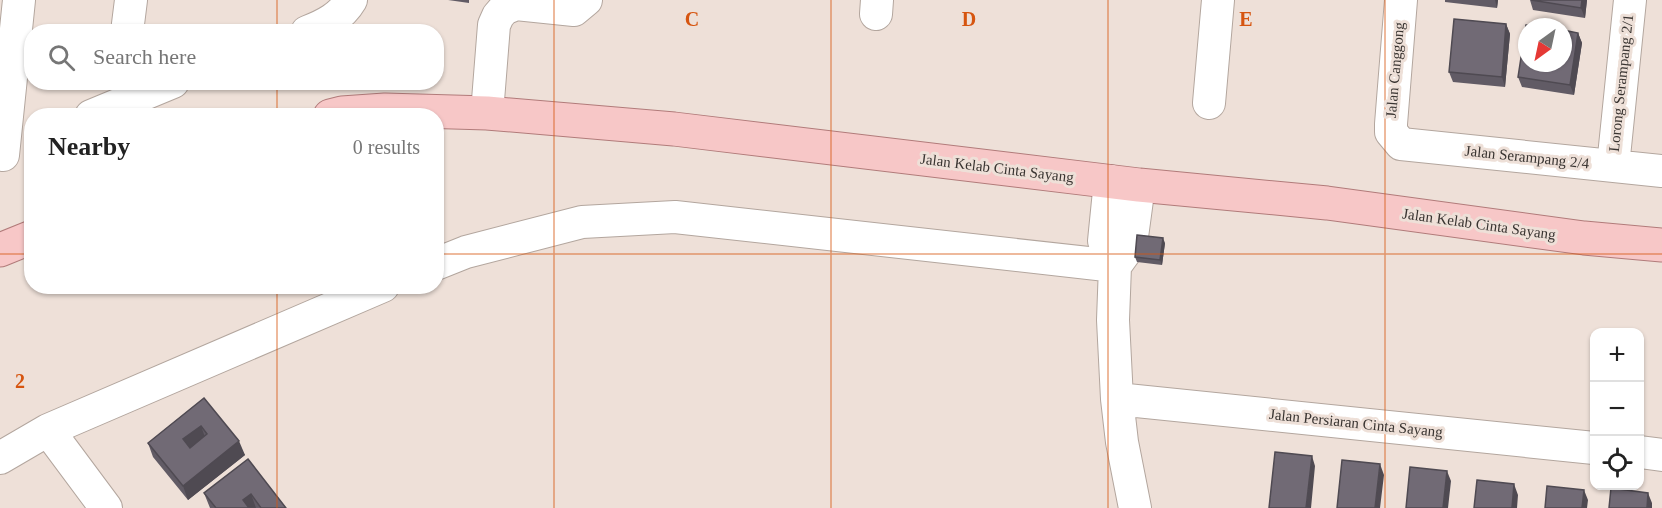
<!DOCTYPE html>
<html lang="en">
<head>
<meta charset="utf-8">
<style>
  :root { --surface:#fff; --page:#f6f6f6; --text:#222; --muted:#767676; --line:#e0e0e0 }
  body { margin:0; font-family:Georgia,serif; background:var(--page); color:var(--text) }
  .controls { position:absolute; right:18px; bottom:18px; display:grid; overflow:hidden; border-radius:12px; box-shadow:0 2px 4px #0004 }
  .controls button { width:54px; height:54px; display:grid; place-items:center; padding:0; border:0; border-bottom:2px solid var(--line); background:var(--surface); color:var(--text); font:30px sans-serif }
  .compass { position:absolute; left:1518px; top:18px; width:54px; height:54px; border-radius:50%; background:var(--surface); box-shadow:0 2px 4px #0004; rotate:213deg }
  .list { margin:0; padding:0; list-style:none }
  h2 { display:flex; justify-content:space-between; align-items:center; height:78px; margin:0; padding:0 24px; font-size:26px }
  h2 small { font-size:20px; font-weight:400; color:var(--muted) }
  .icon { flex:none; width:33px; height:33px; fill:none; stroke:currentColor; stroke-width:2; stroke-linecap:round; stroke-linejoin:round }
  .map { position:relative; flex:none; width:1662px; height:508px; overflow:hidden }
  .search { position:absolute; background:var(--surface); box-shadow:0 2px 4px #0004; left:24px; top:24px; width:420px; height:66px; display:flex; align-items:center; gap:15px; box-sizing:border-box; padding:0 21px; border-radius:24px; color:var(--muted); font-size:22px }
  .panel { position:absolute; background:var(--surface); box-shadow:0 2px 4px #0004; left:24px; top:108px; width:420px; height:186px; border-radius:24px }
  .map>svg:first-child { display:block }
</style>
</head>
<body>
<div class="map">
<svg width="1662" height="508" viewBox="0 0 1662 508">
  <rect width="100%" height="100%" fill="#eee0d8"/>
  <g fill="none" stroke-linecap="round" stroke-linejoin="round">
    <defs>
      <path id="minor" d="M1401,0L1391,124V132L1401,144L1662,171
        M876,14L877,0
        M127,32L131,0
        M307,32C325,25 341,17 351,0
        M1209,103L1218,0
        M487,113L494,25L498,16L504,9L516,4L574,10L586,0
        M91,116L173,82
        M3,155L19,0
        M1613,166L1630,0
        M1110,181L1104,241L1115,266L1113,320L1117,399L1122,442L1135,508
        M436,264L466,252L582,222L675,217L1115,266
        M1115,266L1131,244L1139,185
        M1117,399L1594,448
        M48,430L106,508
        M1640,452L1662,455
        M0,458L48,430L383,286"/>
      <path id="major" d="M330,116L342,113L385,110L487,113L674,129L1139,185L1327,203L1584,238L1662,245
        M0,250L32,237"/>
    </defs>
    <use href="#minor" stroke="#b3a69e" stroke-width="34"/>
    <use href="#major" stroke="#b17b7a" stroke-width="35"/>
    <use href="#minor" stroke="#fff" stroke-width="32"/>
    <use href="#major" stroke="#f7c7c7" stroke-width="33"/>
  </g>
  <path fill="#615b65" d="M448,0H469V3Z
    M1445,0H1498L1497,8L1445,2Z
    M1530,0H1587L1585,18L1533,10Z
    M1506,24L1510,34L1505,87L1453,82L1449,72Z
    M1578,33L1582,43L1574,95L1522,87L1518,77Z
    M1165,243L1162,265L1137,262L1135,257Z
    M204,398L245,455L188,500L153,457L148,443Z
    M248,459L286,508H210L204,493Z"/>
  <path fill="#4f4a52" d="M1495,0H1498L1497,8Z
    M1582,0H1587L1585,18L1581,8Z
    M1506,24L1510,34L1505,87L1502,77Z
    M1578,33L1582,43L1574,95L1570,85Z
    M1163,238L1165,243L1162,265L1160,260Z
    M201,426L206,440L188,454L183,439Z
    M239,441L245,455L188,500L183,486Z
    M1312,456L1315,466L1311,508H1306Z
    M1380,464L1384,475L1380,508H1375Z
    M1447,471L1451,481L1448,508H1443Z
    M1514,484L1518,495L1517,508H1512Z
    M1584,490L1588,500L1587,508H1582Z
    M1648,493L1652,503V508H1647Z
    M251,494L256,508H246L243,500Z"/>
  <path fill="#716a75" stroke="#4f4a52" stroke-width="1.5" fill-rule="evenodd" d="M1531,0H1582L1581,8Z
    M1454,19L1506,24L1502,77L1449,72Z
    M1526,25L1542,27H1527V63H1563V30L1578,33L1570,85L1518,77Z
    M1137,235L1163,238L1160,260L1135,257Z
    M204,398L239,441L183,486L148,443ZM201,426L207,434L190,448L183,439Z
    M1275,452L1312,456L1306,508H1269Z
    M248,459L286,508H261L251,494L243,500L249,508H216L204,493Z
    M1342,460L1380,464L1375,508H1337Z
    M1410,467L1447,471L1443,508H1406Z
    M1477,480L1514,484L1512,508H1474Z
    M1547,486L1584,490L1582,508H1545Z
    M1611,488L1648,493L1647,508H1609Z"/>
  <path fill="none" stroke="#d65510" stroke-width="1.5" stroke-opacity="0.55" d="M277,0V32M554,0V508M831,0V508M1108,0V508M1385,0V508M277,82V116M0,254H32M436,254H1662M277,286V508"/>
  <g text-anchor="middle" stroke-width="6" stroke-linejoin="round" paint-order="stroke">
    <g font-size="15" fill="#393431" stroke="#eee0d8">
      <text transform="translate(1395 70) rotate(-85)" y="5">Jalan Canggong</text>
      <text transform="translate(1621 83) rotate(-84)" y="5">Lorong Serampang 2/1</text>
      <text transform="translate(1527 157) rotate(6)" y="5">Jalan Serampang 2/4</text>
      <text transform="translate(997 168) rotate(7)" y="5">Jalan Kelab Cinta Sayang</text>
      <text transform="translate(1479 224) rotate(8)" y="5">Jalan Kelab Cinta Sayang</text>
      <text transform="translate(1356 423) rotate(6)" y="5">Jalan Persiaran Cinta Sayang</text>
    </g>
  </g>
  <g font-size="20" text-anchor="middle" font-weight="bold" fill="#d65510" stroke="#eee0d8" stroke-width="6" stroke-linejoin="round" paint-order="stroke">
    <text x="692" y="26">C</text>
    <text x="969" y="26">D</text>
    <text x="1246" y="26">E</text>
    <text x="20" y="388">2</text>
  </g>
</svg>
<div class="controls">
<button>+</button>
<button>−</button>
<button><svg class="icon" aria-label="locate" viewBox="0 0 24 24"><circle cx="12" cy="12" r="6"/><path d="M12 2v4M12 18v4M2 12h4M18 12h4"/></svg></button>
</div>
<svg class="compass" viewBox="-18 -18 36 36"><path d="M0-13l5 13h-10z" fill="#e53935"/><path d="M0 13l5-13h-10z" fill="#767676"/></svg>
<div class="search"><svg class="icon" aria-label="search" viewBox="0 0 24 24"><circle cx="10" cy="10" r="6"/><path d="M15 15l6 6"/></svg>Search here</div>
<section class="panel">
<h2>Nearby<small>0 results</small></h2>
<ul class="list">
</ul>
</section>
</div>
</body>
</html>
